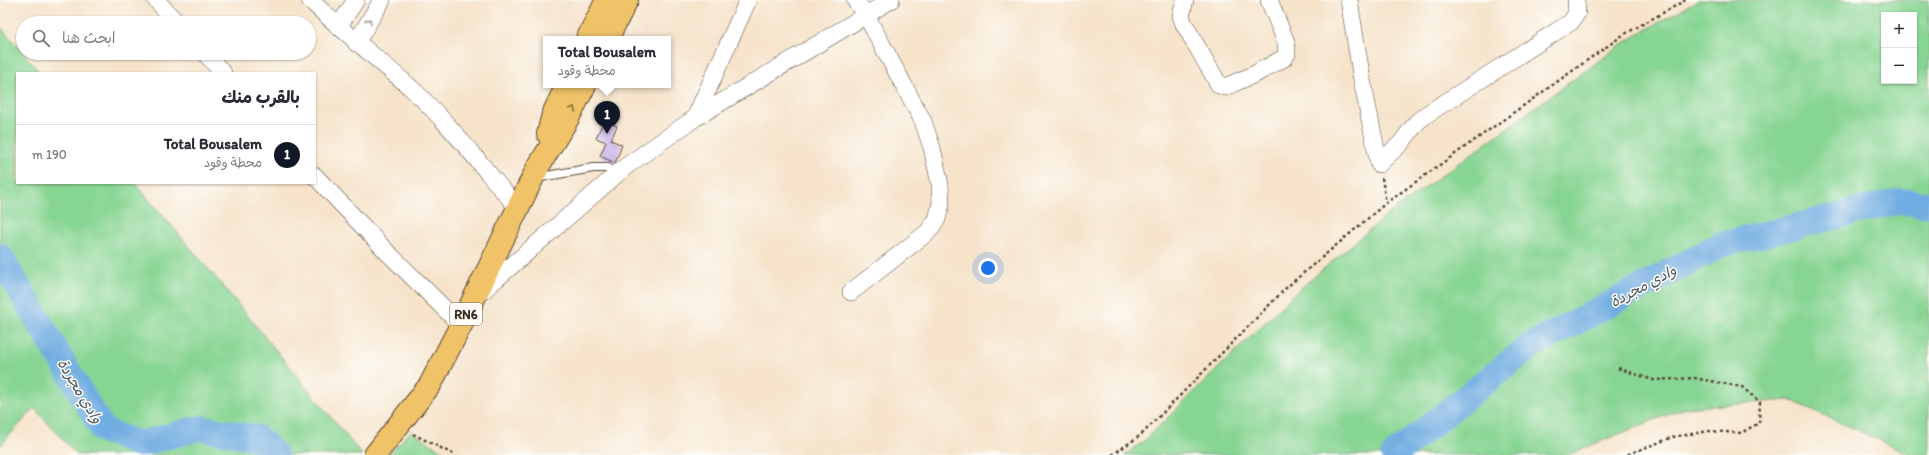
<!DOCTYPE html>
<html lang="ar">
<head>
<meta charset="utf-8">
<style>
  :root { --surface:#fff; --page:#f7f7f7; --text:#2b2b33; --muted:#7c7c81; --line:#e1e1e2; --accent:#111827 }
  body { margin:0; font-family:Itim,"Playpen Sans Arabic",sans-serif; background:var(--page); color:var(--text); direction:rtl }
  .controls { position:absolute; right:12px; top:12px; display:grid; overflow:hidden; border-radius:0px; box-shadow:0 1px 3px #0004 }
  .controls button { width:36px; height:36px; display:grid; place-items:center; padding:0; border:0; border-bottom:1px solid var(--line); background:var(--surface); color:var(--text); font:20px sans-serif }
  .you { position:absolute; left:988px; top:268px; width:14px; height:14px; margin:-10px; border:3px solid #fff; border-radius:50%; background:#1a73e8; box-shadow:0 0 0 6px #1a73e833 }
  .badge { display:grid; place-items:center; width:26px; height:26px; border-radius:50%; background:var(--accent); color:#fff; font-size:13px; font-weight:700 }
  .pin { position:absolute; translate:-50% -33px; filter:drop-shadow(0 1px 2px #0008) }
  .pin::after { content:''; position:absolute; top:21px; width:14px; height:12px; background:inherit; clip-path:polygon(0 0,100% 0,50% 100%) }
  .popup { position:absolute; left:543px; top:36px; width:128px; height:52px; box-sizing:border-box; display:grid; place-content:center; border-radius:0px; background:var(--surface); filter:drop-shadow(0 1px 3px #0005); font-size:13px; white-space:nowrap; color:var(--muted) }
  .popup b { font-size:15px; color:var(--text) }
  .popup::after { content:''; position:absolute; left:50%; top:100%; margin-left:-8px; border:8px solid transparent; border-top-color:var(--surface) }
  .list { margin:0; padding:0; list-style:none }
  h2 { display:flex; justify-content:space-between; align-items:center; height:52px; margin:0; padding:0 16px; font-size:17px }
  h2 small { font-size:13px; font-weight:400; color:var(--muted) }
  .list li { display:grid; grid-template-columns:26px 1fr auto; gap:12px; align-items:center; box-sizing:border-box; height:60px; padding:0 16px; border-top:1px solid var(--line) }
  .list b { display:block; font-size:15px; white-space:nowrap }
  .list p { margin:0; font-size:13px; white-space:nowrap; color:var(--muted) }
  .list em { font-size:13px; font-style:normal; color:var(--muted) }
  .icon { flex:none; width:22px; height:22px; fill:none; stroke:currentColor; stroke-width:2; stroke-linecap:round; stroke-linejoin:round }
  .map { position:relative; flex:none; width:1929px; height:455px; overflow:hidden; direction:ltr }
  .search { position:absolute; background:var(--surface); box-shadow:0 1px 3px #0004; left:16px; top:16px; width:300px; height:44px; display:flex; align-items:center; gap:10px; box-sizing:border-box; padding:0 14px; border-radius:22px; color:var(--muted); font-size:15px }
  .panel { position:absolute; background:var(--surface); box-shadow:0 1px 3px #0004; left:16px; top:72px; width:300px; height:112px; border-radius:0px; direction:rtl }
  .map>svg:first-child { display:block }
</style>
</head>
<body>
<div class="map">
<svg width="1929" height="455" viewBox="0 0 1929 455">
  <rect width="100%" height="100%" fill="#fdfcf7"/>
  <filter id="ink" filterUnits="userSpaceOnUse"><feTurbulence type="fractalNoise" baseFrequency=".025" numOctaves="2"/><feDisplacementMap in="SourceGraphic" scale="8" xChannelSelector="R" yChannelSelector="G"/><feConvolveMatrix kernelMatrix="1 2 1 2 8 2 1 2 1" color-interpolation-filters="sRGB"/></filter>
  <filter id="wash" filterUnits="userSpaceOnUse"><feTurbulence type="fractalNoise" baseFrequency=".012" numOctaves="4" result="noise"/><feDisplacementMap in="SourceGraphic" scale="16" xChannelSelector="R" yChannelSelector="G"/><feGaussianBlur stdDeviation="0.9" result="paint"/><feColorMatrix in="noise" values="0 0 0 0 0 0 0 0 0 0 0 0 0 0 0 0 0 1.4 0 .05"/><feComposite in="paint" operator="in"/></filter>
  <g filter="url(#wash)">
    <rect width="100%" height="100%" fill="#f6e3ca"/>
    <path fill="#87d593" stroke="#618058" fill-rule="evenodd" d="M1698,0H1929V455H1913L1790,400L1684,408L1567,455H1124L1144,441L1295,293L1386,216L1625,42ZM1884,15H1914V81H1884Z
      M0,26L40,73H17V183H135L233,298L362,455H77L34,408L0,446Z
      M411,431L448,455H388Z"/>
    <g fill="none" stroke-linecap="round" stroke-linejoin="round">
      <path stroke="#71ade2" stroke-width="26" d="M0,256L103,430L139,444L200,428L258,438L275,455
        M1394,455L1529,347L1720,245L1899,201L1929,205"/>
    </g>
    <g id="blocks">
      <path fill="#ccb9ec" d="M604,120L617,126L611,140L622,145L615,163L600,156L606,142L596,138Z"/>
    </g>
  </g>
  <g filter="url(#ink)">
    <use href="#blocks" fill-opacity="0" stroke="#574638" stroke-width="1"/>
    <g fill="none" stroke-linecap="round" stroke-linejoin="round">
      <defs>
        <path id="service" d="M535,178L593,168H608"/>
        <path id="minor" d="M156,0L177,23
          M310,0C342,31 377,58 411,88C450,124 483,168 518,208
          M1185,0L1181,16L1184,24L1219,85L1225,87L1255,74L1284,58L1287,54L1286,42L1269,0
          M1349,0L1362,80L1379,164
          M338,27L356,0
          M356,43L382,0
          M205,53L223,73
          M695,118L748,0
          M1379,164L1401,143L1417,122L1427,114L1571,22L1577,13L1576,0
          M315,176L387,252L461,325
          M851,292L928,232L937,219L941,204L940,184L932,148L923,121L866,15L855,0
          M478,295L625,167L695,118L891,0"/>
        <path id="primary" d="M587,39L607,0
          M607,39L627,0
          M548,134L553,114L567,85
          M375,455L430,385L461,325L538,167L567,120L585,85"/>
      </defs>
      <use href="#service" stroke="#574638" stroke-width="10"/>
      <use href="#minor" stroke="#574638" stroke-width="18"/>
      <use href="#primary" stroke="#574638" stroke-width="24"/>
      <path stroke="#574638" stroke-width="2.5" stroke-dasharray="3 3" stroke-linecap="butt" d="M1382,178L1386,203
        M1618,368L1653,380L1694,378L1742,387L1760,402L1759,423L1741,433L1709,431L1673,437L1626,455
        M413,434L455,455
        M1112,455L1141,435L1287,287L1386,203L1623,35L1686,0"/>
      <use href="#service" stroke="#fff" stroke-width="8"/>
      <use href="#minor" stroke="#fff" stroke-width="17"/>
      <use href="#primary" stroke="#f0c369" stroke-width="22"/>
    </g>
    <defs><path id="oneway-chevron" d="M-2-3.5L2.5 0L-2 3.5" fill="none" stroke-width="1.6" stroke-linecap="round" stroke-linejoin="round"/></defs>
    <use stroke="#a79f9a" href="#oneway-chevron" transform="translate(369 21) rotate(-58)"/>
    <use stroke="#8c6f40" href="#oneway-chevron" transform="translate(573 109) rotate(-64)"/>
  </g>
  <g text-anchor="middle" stroke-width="3" stroke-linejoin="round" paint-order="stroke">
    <rect fill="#fdfcf7" stroke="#75695f" stroke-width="1" x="450" y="303" width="32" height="22" rx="3"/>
    <g font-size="13" font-weight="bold" fill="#3b2a1e">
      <text x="466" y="319">RN6</text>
    </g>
    <g font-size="15" font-style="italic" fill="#4e5863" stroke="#fdfcf7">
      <text transform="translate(1643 286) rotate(-28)" y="5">وادي مجردة</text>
      <text transform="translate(80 391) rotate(59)" y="5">وادي مجردة</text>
    </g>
  </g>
</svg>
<div class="controls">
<button>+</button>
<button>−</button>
</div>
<div class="you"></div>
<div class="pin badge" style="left:607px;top:134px">1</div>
<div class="popup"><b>Total Bousalem</b>محطة وقود</div>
<div class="search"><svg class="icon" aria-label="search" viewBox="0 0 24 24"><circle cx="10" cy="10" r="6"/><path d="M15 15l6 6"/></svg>ابحث هنا</div>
<section class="panel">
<h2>بالقرب منك<small></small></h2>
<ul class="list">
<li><span class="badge">1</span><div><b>Total Bousalem</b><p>محطة وقود</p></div><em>190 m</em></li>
</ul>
</section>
</div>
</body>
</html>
